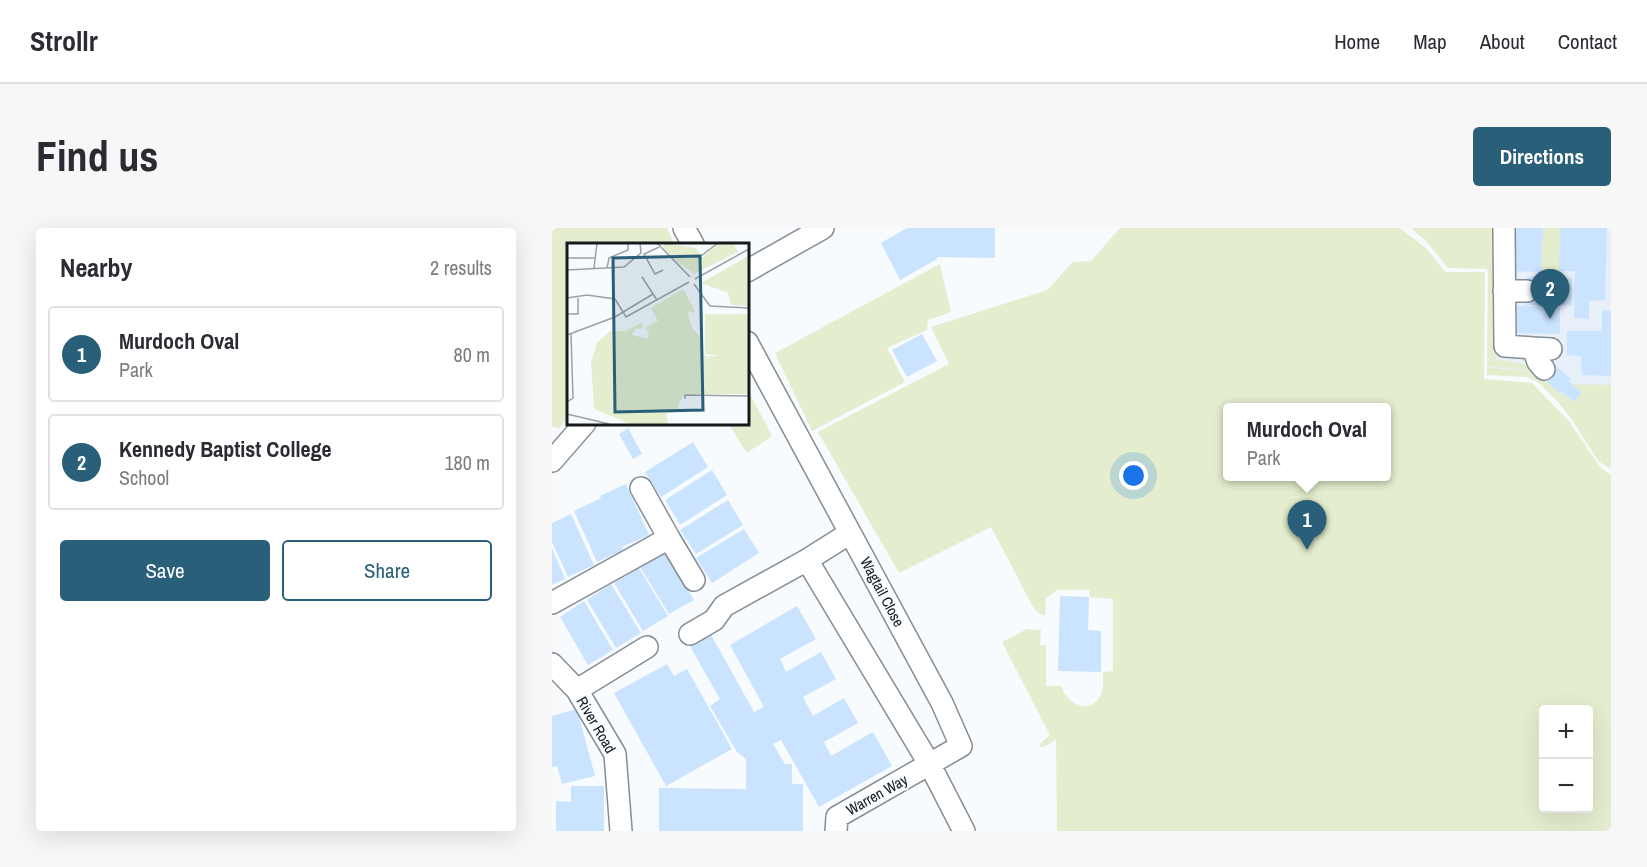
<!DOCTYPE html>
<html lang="en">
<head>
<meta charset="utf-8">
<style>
  :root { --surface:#fff; --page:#f7f7f7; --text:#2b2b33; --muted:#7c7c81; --line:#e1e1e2; --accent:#2a5f7a }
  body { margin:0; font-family:"Archivo Narrow",sans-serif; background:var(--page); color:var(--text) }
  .controls { position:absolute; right:18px; bottom:18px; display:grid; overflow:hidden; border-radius:6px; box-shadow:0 6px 24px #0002 }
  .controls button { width:54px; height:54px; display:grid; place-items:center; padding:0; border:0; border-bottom:2px solid var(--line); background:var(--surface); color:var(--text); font:30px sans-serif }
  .you { position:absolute; left:582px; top:248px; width:21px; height:21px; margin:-15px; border:4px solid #fff; border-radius:50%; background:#1a73e8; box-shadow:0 0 0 9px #1a73e833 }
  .badge { display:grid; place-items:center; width:39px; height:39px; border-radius:50%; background:var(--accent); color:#fff; font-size:20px; font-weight:700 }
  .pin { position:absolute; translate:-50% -50px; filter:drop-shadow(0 2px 3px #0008) }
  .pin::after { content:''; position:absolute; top:32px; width:21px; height:18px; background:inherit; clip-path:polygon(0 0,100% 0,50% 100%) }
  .popup { position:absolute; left:671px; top:175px; width:168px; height:78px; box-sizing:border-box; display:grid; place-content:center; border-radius:6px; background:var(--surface); filter:drop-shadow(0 2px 4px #0005); font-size:20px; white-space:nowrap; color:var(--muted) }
  .popup b { font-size:22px; color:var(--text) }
  .popup::after { content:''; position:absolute; left:50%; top:100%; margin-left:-12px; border:12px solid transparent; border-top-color:var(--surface) }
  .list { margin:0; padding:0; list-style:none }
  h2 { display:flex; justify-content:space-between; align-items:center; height:78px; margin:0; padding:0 24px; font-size:26px }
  h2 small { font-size:20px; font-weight:400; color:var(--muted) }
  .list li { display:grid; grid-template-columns:39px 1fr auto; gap:18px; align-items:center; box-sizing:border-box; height:96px; margin:0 12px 12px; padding:0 12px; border:2px solid var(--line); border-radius:6px }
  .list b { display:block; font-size:22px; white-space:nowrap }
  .list p { margin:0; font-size:20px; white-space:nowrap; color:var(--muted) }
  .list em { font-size:20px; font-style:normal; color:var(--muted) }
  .actions { display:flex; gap:12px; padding:18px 24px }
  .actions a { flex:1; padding:14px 0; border:2px solid var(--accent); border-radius:6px; text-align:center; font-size:21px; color:var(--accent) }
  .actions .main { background:var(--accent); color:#fff }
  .map { position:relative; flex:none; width:1059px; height:603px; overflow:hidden; border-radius:6px }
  header { display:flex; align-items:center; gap:36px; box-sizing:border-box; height:84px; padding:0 30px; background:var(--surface); border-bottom:2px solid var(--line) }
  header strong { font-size:28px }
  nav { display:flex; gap:33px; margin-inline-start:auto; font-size:21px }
  .intro { display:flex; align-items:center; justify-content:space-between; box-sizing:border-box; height:144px; padding:0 36px }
  h1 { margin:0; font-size:42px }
  .button { padding:15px 27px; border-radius:6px; background:var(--accent); color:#fff; font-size:21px; font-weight:700 }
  main { display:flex; gap:36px; padding:0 36px }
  aside { flex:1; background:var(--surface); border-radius:6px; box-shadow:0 6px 24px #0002 }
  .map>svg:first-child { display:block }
</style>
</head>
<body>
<header>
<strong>Strollr</strong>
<nav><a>Home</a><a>Map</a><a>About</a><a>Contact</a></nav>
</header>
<div class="intro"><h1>Find us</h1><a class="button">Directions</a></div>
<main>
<aside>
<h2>Nearby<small>2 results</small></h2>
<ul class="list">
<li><span class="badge">1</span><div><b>Murdoch Oval</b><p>Park</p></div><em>80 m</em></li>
<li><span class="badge">2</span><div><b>Kennedy Baptist College</b><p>School</p></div><em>180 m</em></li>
</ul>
<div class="actions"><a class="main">Save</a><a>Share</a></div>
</aside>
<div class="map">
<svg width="1059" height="603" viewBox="0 0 1059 603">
  <rect width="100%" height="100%" fill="#f7fbfe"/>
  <path fill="#e7eff8" d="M930,0H1059V231L981,144L938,139L936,44L929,37Z"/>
  <path fill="#e4eece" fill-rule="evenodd" d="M0,0H115L122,16H16V189L7,201L0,198Z
    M568,0H848L875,21L893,44H933L932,151L980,155L1016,192L1048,239L1059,247V603H505L504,512L491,519H488V516L498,507L450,414L475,401L489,402L488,417H494V458H509C516,478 542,489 550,463C552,457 551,450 551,444L561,443V371L538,369L537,362H506L494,370L493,388L485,384L480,377L439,299L347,345L266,204L397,136L379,99L495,62L521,34L539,33ZM676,180H834V248H676ZM992,482H1036V580H992Z
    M859,0H941L940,35L944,59V131L977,137L981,143L935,138L936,41L896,40L876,15Z
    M991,0H1008L1007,44H989Z
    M388,36L399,84L376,92L375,102L335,120L353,154L260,203L223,125Z
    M935,139L981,144L1021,174L1030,164L1020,156L1059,157V241L1046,233L1021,193L1006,174L986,154L975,149L935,147Z
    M195,160L220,208L195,225L176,195H195Z"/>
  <path fill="#cae3fe" d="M355,0H443V30L385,29V31L348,52L329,15Z
    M961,0H991L989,44L960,43Z
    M1008,0H1055L1053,72L1037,73V91L1022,90L1023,43H1007Z
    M975,49L1020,50V78L1008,77V106L965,105V78H987L974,77Z
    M1050,82L1059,83V148L1030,147L1029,128L1015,127V103H1050Z
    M370,106L385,133L355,149L340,122Z
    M999,134L1019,151L1017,154L1030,164L1022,174L1009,164L1008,165L987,147Z
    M76,200L90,226L81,231L67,206Z
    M141,214L156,239L109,269L93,244Z
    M160,242L175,267L128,297L113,272Z
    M74,256L97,307L70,319L71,322L45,334L22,283L49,270L48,268Z
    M176,272L191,297L144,326L128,302Z
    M19,286L42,337L16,349L0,314V295Z
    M192,301L207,325L160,355L144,330Z
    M0,320L13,351L0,357Z
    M113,323L142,372L117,386L88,339Z
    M87,340L116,388L91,403L62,355Z
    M59,356L89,405L64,420L35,372Z
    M508,368L537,369L536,402L549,403V444L506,443Z
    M32,373L61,422L36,437L8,389Z
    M245,378L264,411L228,431L234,444L269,424L284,451L251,469L261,488L292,470L306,495L272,514L279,528L321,504L340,538L267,579L229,512L221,516L233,536H240V556H251V603H107V560L194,561V531L185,524L158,478L168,471L131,406L152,394L202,484L212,479L178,417Z
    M115,436L122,448L135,441L180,521L114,558L62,465Z
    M25,481L43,548L10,556L5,538L0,539V488Z
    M19,558H52V603H4V573L19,574Z"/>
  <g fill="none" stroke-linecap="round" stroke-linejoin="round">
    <defs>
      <path id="minor" d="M132,0L141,16
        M952,0L953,118L981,120
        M195,43L271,0
        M952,63H975
        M195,114L390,475L409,518L285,589L284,603
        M992,141L986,134L981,120L999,121
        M0,233L33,195
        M117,310L142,352
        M255,332L378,537L412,603
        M0,375L117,310L89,260
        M138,406L162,392L172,378L255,332L298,305
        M0,436L25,462L63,526L69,603
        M25,462L95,419"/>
    </defs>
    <use href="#minor" stroke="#868d94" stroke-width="24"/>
    <use href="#minor" stroke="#fff" stroke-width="21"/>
  </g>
  <g text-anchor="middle" stroke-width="5" stroke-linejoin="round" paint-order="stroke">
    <g font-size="15" fill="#171a1d" stroke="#f7fbfe">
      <text transform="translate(330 364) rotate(62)" y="5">Wagtail Close</text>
      <text transform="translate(44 497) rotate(60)" y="5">River Road</text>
      <text transform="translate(325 567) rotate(-29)" y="5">Warren Way</text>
    </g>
  </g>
  <g transform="translate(15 15)">
    <rect width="182" height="182" fill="#f7fbfe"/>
    <path d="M97,0L129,5L135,15L153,0H166L171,9L127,31L109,18L96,5ZM181,13V63L164,62L161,50L134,40ZM116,46L129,70L120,68L125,85L136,97V110L141,115L136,135L142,113H153L138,111V71H181V151H117L111,162L113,169L99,170L101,181H63L27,166L24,119L30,100L43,88H59L74,80L76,85L68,86L65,92L81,96L82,88L78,85L91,78L84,65Z" fill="#e4eece"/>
    <path fill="none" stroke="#9da1a4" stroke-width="1.5" d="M90,0L123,34M92,4L77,11L88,31L96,27M134,13L151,0M0,15H29M27,25L30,0M40,25L42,15L61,7V0M0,27L57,24L74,10L73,0M75,34L90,57M128,36L182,6M127,41L143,63L182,65M0,55L20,52L48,56L56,69M56,69L59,74L122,39M0,71H11V55M0,92L48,74L86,51M118,156V152L182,153M0,159L6,155L4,91M0,171L42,181"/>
    <path fill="#2a5f7a" fill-opacity="0.15" stroke="#2a5f7a" stroke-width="3" d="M133,13L136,167L48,169L46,15Z"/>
    <rect width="182" height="182" fill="none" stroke="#171a1d" stroke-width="3"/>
  </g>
</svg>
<div class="controls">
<button>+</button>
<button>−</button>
</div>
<div class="you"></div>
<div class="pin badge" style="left:755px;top:322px">1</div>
<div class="popup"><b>Murdoch Oval</b>Park</div>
<div class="pin badge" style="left:998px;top:91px">2</div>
</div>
</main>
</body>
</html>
